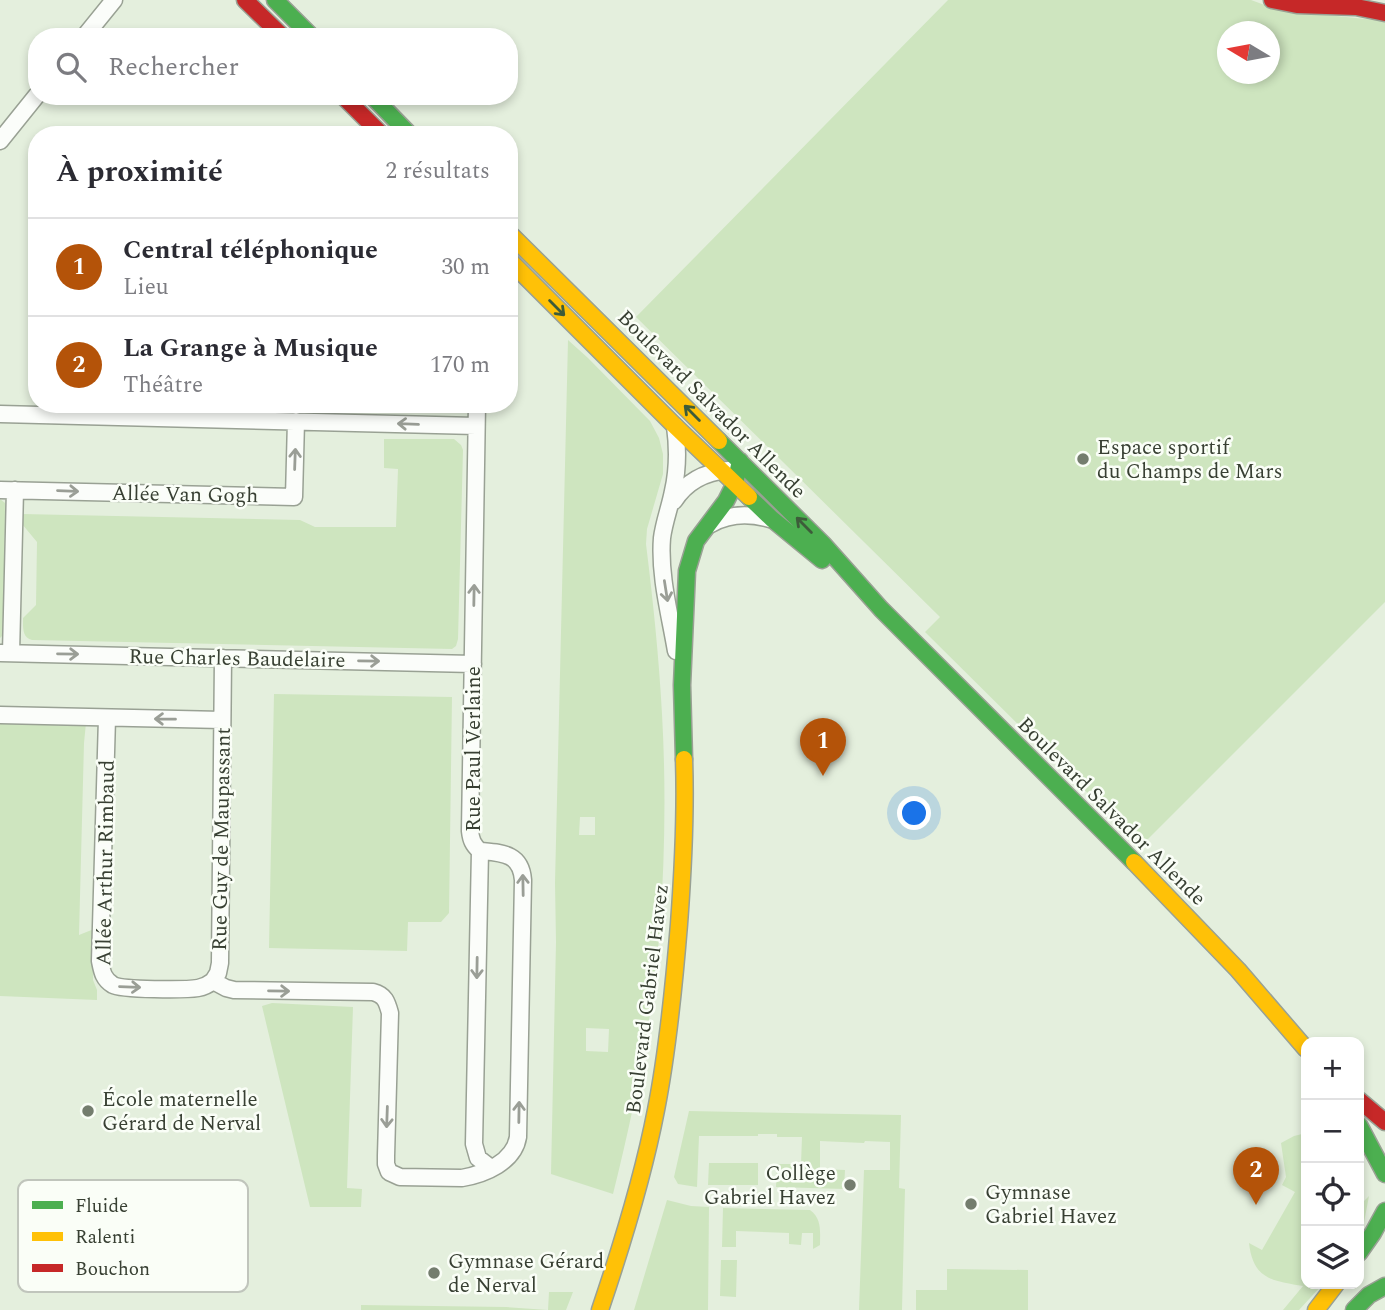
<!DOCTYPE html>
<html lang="fr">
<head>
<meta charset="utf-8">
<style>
  :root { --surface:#fff; --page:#f7f7f7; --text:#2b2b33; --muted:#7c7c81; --line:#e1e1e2; --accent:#b45309 }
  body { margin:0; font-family:Spectral,serif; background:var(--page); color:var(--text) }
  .controls { position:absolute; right:21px; bottom:21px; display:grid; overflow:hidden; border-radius:14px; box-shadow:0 4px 10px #0003 }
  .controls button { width:63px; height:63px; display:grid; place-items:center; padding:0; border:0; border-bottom:2px solid var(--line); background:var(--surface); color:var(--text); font:35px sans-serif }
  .compass { position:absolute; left:1217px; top:21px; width:63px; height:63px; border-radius:50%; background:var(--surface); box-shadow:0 4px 10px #0003; rotate:280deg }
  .you { position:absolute; left:915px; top:814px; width:24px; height:24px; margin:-18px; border:5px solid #fff; border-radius:50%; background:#1a73e8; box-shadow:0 0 0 10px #1a73e833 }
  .badge { display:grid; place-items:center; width:46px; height:46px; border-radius:50%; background:var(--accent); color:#fff; font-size:23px; font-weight:700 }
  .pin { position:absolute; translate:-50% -58px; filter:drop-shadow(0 2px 4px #0008) }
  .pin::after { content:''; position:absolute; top:37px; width:24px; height:21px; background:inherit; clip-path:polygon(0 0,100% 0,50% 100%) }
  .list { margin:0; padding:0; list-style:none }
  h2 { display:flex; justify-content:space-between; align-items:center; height:91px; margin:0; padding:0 28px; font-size:30px }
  h2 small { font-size:23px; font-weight:400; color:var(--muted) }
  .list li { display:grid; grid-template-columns:46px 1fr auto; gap:21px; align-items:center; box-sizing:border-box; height:98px; padding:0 28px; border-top:2px solid var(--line) }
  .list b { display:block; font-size:26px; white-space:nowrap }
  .list p { margin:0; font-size:23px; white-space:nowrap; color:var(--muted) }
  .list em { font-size:23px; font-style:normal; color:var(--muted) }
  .icon { flex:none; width:38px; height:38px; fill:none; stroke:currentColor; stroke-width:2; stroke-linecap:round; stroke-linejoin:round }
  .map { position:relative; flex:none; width:1385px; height:1310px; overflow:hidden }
  .search { position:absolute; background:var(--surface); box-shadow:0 4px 10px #0003; left:28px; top:28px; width:490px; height:77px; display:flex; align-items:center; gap:18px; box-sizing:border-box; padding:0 24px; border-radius:28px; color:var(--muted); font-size:26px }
  .panel { position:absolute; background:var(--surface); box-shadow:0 4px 10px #0003; left:28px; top:126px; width:490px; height:287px; border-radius:28px }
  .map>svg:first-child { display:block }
</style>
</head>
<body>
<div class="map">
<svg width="1385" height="1310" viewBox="0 0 1385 1310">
  <rect width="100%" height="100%" fill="#e4efdd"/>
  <path fill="#cee5bf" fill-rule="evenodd" d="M948,0H1251L1278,10L1385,21V602L1141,846L925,632L940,617L636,317ZM1228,32H1270V74H1228Z
    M568,340L588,358L650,421L659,438L663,454V474L647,529L646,544C653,601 659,657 662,714C666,784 665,856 660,927C653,1017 635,1106 613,1194L551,1174L556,942L555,883ZM580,817H595V835H579ZM586,1028L609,1029L608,1052L586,1051Z
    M384,439H454L461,445L463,450L458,639L456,646L452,649L32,640C22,638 23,627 23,618L36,605L37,542L22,524V514L300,520L315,527H396L398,469L384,468Z
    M0,499L5,503L4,628L3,635L0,638Z
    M274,694L452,697L449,913L441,922H408L407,951L269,948Z
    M0,721L86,723L84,743L79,935L94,929L93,980L97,990V1000L0,996Z
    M272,1003L353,1007L347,1188L362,1189L361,1207H310L262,1006Z
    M689,1111L901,1115L899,1188L905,1189L902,1310H859L864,1170H890V1142L865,1141L864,1143L820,1141V1169L845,1170L844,1189L776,1187L777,1164H801L802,1137H777V1134H758V1136H699L697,1187L678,1184L674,1177Z
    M1306,1133V1284H1323L1299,1310H1283L1303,1286C1272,1281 1253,1279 1249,1243L1262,1250L1295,1192L1282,1185L1286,1177L1281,1143L1294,1136Z
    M709,1163H758V1185H708Z
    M1369,1196L1362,1233L1359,1238V1206Z
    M667,1200L691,1206L709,1207L708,1310H634Z
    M723,1208L810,1210C822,1219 820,1231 820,1245L813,1249V1233H802L801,1245L789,1244V1233L736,1231V1247H722Z
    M721,1260H737L736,1297L720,1296Z
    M947,1269L1028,1270V1310H916V1290H947Z
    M549,1292H573L566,1310H361V1305L506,1307L548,1310Z"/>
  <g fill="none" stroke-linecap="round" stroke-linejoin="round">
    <defs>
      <path id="street" d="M84,37L114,0
        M0,141L37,95
        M477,404L470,831C471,840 473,845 480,851L474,1144L478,1158L491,1168
        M0,414L476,426
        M675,426C678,448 678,469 673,491C670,507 664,522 662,538C659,575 670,615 676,651
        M0,490L294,497L296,421
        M674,501C686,482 705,472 728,470
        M711,524C730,513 749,513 770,519
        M0,653L473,664
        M11,653L15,490
        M0,715L222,720
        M107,718L100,961C102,971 103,979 113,985C122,990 186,990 198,988C204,987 208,985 213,981
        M213,981L226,988L234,990L373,992C385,995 387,1002 390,1013L386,1156V1164L389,1172L400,1177L462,1178C485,1174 514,1162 518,1137L523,880C521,853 502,853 480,851
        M213,981L218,973L220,963L223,658"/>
      <path id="fast" d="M275,0L312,37
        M372,96L410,135
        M719,441L824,545L881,609L1134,862
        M749,497L772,519L822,560
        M684,759L682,685L687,571L696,541L726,501L735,483L740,461
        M1359,1125L1385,1174
        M1359,1253L1373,1233L1385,1211
        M1354,1310L1369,1295L1385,1286"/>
      <path id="slow" d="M509,233L719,441
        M509,260L675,426L749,497
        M1134,862L1238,970L1306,1049
        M600,1310C622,1245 643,1178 656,1110C668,1049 674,986 679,924C683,870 686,814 684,759
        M1316,1310L1336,1284"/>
      <path id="jam" d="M245,0L283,37
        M1272,0L1297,5L1356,7L1385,13
        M343,96L382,135
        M1359,1100L1385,1122"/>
    </defs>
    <use href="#street" stroke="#99a194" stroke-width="19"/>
    <use href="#fast" stroke="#99a194" stroke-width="19"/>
    <use href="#slow" stroke="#99a194" stroke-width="19"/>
    <use href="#jam" stroke="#99a194" stroke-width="19"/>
    <use href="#street" stroke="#fbfdfa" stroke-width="16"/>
    <use href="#fast" stroke="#4caf50" stroke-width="16"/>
    <use href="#slow" stroke="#ffc107" stroke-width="16"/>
    <use href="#jam" stroke="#c62828" stroke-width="16"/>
  </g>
  <defs><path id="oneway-shaft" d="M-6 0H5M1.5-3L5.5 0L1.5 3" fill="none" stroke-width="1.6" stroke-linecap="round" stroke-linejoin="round" transform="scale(1.75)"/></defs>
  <g stroke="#3d5c3a">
    <use href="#oneway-shaft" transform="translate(557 308) rotate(45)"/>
    <use href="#oneway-shaft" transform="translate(692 413) rotate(-135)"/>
    <use href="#oneway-shaft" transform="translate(804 525) rotate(-135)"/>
  </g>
  <g stroke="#9a9e96">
    <use href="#oneway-shaft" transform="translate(408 424) rotate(-178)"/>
    <use href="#oneway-shaft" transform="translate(295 459) rotate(-88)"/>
    <use href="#oneway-shaft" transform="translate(68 491) rotate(2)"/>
    <use href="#oneway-shaft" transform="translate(666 591) rotate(81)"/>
    <use href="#oneway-shaft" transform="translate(474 595) rotate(-89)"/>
    <use href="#oneway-shaft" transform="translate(68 654) rotate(1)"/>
    <use href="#oneway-shaft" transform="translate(369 661) rotate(1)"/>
    <use href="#oneway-shaft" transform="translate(165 719) rotate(-179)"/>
    <use href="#oneway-shaft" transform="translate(523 885) rotate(-91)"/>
    <use href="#oneway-shaft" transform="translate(477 968) rotate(91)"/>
    <use href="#oneway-shaft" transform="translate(130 987) rotate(2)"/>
    <use href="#oneway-shaft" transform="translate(279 991) rotate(1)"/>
    <use href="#oneway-shaft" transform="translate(519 1112) rotate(-89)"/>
    <use href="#oneway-shaft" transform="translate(387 1117) rotate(92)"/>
  </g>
  <g fill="#747d6e" stroke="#fafef7" stroke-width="2.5">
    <circle cx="1083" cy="459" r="7"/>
    <circle cx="88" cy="1111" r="7"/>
    <circle cx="850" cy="1185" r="7"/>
    <circle cx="971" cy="1204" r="7"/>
    <circle cx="434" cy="1273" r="7"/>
  </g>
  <g text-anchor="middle" stroke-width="5" stroke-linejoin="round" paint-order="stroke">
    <g font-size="21" fill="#384033" stroke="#fafef7">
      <text transform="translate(712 404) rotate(45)" y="7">Boulevard Salvador Allende</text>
      <text transform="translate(185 494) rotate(1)" y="7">Allée Van Gogh</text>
      <text transform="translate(237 658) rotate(1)" y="7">Rue Charles Baudelaire</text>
      <text transform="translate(473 749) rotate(-90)" y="7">Rue Paul Verlaine</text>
      <text transform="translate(1112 811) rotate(45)" y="7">Boulevard Salvador Allende</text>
      <text transform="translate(221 839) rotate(-89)" y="7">Rue Guy de Maupassant</text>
      <text transform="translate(105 863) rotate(-89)" y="7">Allée Arthur Rimbaud</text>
      <text transform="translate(647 999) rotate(-83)" y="7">Boulevard Gabriel Havez</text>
    </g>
    <g font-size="21" fill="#384033" stroke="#fafef7" text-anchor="start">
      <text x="1097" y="454">Espace sportif<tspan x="1097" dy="24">du Champs de Mars</tspan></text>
      <text x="102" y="1106">École maternelle<tspan x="102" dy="24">Gérard de Nerval</tspan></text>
      <text x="836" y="1180" text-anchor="end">Collège<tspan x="836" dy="24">Gabriel Havez</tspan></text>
      <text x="985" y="1199">Gymnase<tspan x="985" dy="24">Gabriel Havez</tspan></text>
      <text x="448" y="1268">Gymnase Gérard<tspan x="448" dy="24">de Nerval</tspan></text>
    </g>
  </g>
  <rect x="18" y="1180" width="230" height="112" rx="10" fill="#fafef7" stroke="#c0c5bc" stroke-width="2"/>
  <rect x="32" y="1201" width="31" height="8" fill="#4caf50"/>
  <rect x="32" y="1232" width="31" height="9" fill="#ffc107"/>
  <rect x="32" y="1264" width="31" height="8" fill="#c62828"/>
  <g font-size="19" fill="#384033">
    <text x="75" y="1212">Fluide</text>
    <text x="75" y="1243">Ralenti</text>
    <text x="75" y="1275">Bouchon</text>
  </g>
</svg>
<div class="controls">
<button>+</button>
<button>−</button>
<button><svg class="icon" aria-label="locate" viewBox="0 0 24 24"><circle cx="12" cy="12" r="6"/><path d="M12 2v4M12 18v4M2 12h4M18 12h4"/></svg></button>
<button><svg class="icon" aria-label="layers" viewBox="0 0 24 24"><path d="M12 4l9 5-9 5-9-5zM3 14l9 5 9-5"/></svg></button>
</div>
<svg class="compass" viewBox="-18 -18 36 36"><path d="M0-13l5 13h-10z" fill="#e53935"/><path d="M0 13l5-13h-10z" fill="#7c7c81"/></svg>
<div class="you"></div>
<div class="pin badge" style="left:823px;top:776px">1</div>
<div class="pin badge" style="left:1256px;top:1205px">2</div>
<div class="search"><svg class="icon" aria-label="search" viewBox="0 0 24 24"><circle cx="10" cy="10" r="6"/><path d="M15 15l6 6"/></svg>Rechercher</div>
<section class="panel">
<h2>À proximité<small>2 résultats</small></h2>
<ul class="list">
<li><span class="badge">1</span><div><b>Central téléphonique</b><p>Lieu</p></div><em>30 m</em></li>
<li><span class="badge">2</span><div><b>La Grange à Musique</b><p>Théâtre</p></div><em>170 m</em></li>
</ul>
</section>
</div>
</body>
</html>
